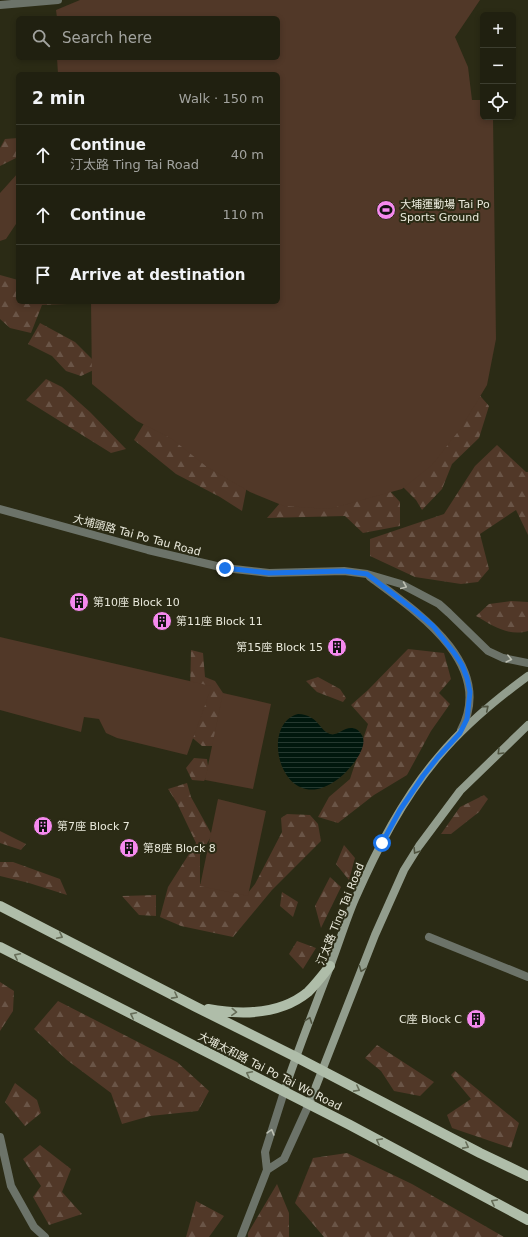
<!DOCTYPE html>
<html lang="en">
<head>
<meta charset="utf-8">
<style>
  :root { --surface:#202010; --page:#2d2d1e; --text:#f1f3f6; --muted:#a2a39f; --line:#3d3e30 }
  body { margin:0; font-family:"DejaVu Sans","Noto Sans TC",sans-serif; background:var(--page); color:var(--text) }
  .controls { position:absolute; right:12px; top:12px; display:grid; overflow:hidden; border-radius:6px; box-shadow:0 2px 6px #0003 }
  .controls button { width:36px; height:36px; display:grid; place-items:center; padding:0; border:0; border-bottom:1px solid var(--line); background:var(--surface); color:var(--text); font:20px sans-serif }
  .stop { position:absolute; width:12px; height:12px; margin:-9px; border:3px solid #1a73e8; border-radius:50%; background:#fff }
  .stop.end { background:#1a73e8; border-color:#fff; box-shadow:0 1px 4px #0008 }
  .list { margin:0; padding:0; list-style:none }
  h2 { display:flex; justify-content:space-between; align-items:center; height:52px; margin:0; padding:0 16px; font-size:17px }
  h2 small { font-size:13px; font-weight:400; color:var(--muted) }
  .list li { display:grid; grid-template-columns:26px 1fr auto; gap:12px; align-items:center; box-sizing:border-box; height:60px; padding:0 16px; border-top:1px solid var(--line) }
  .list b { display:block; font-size:15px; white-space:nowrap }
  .list p { margin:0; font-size:13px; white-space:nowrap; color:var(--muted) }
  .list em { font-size:13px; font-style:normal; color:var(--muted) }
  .icon { flex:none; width:22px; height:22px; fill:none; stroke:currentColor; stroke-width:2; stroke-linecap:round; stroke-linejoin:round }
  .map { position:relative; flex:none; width:528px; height:1237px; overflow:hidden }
  .search { position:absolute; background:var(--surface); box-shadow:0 2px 6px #0003; left:16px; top:16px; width:264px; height:44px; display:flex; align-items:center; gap:10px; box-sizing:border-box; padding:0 14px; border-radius:6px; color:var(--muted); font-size:15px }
  .panel { position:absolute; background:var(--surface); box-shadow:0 2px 6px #0003; left:16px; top:72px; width:264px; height:232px; border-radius:6px }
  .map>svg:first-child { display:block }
</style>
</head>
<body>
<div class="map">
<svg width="528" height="1237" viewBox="0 0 528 1237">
  <defs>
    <pattern id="forest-firs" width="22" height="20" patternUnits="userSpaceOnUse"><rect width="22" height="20" fill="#513828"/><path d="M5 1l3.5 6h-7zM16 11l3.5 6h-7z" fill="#6a5547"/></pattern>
    <pattern id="water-rules" width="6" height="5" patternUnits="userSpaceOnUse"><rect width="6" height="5" fill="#00170d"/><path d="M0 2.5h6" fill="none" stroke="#253930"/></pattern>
  </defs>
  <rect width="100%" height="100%" fill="#2b2b15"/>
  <path fill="url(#forest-firs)" d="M18,138V157L0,166V148L5,139Z
    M0,275L18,280V302H68L67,304L42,305L31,333L10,328L0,319Z
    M40,323L75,342L100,367L81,376L66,371L52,356L28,344Z
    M46,379L62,387L90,412L126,449L111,453L26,400Z
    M476,391L489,406L479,438L452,464L442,489L422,510L416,500L400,484Z
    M148,417L248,481L242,511L220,497L176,474L134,440Z
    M497,445L526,472H528V535L516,510L480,534L489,569L478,582L461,584L415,577L370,556V539L444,514L475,466Z
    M389,490L400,502V526L363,533L345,516L267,518L287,495Z
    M511,601L528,602V631C508,637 492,625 476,616L489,604Z
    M408,649L444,653L451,679L439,693L450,704L431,731L407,775L374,795L338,823L318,817L329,797L350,779L368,724L351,705L368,690Z
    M191,650L203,653L205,677L215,681L225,696L215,746H202L189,735Z
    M318,677L340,689L346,698L343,702L317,692L306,681Z
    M194,758L207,759L209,773L204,781L192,780L186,768Z
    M187,783L191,797L212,835L200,855V884L247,894L255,884L282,832L281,818L287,814L310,815L318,824L321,841L272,890L233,937L181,926L160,917L168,887L196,843L177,803L168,789Z
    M484,795L488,799L479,812L451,834H441L460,807Z
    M0,830V831L26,844L21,850L0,843Z
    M344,845L355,858L349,880L336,864Z
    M0,862H13L60,879L67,895L29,883L0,876Z
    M330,877L341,887L321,928L315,906Z
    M282,892L298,902L293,917L280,906Z
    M156,895V916L139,915L122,896Z
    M297,941L316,948L303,969L289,954Z
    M0,982L14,991L13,1011L0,1031Z
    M58,1001L177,1062L209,1091L198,1111L150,1116L122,1124L111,1093L67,1060L34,1029Z
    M377,1045L434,1082L420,1096L394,1091L381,1071L365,1058Z
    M455,1071L519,1123L511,1148L452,1128L447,1115L471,1099L451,1075Z
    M15,1083L37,1100L41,1113L25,1126L5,1102Z
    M40,1145L71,1169L62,1192L82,1214L49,1225L33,1197L41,1186L23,1159Z
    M347,1153L412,1184L504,1237H324L295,1203L313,1158Z
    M277,1184L289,1213V1237H248V1233Z
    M196,1201L224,1216L209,1237H186Z"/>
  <path fill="#513828" d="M80,0H480L455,37L468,67L472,100H483V117H493L496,339L487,385L461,428L432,465L402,489L329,509L284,506L250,492L207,467L172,439L137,421L92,384L91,302H278V74H58L57,58H278V18H57L56,10Z
    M18,173V221L6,239L0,241V193Z
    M0,637L211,686L209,694L187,755L117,738L106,733L99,719L84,717L81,732L0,710Z
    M223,693L271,704L253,789L205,780Z
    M218,799L266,811L248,896L200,886Z"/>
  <path fill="url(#water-rules)" d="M298,714C308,714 315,719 321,727C323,729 325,732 328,733C336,738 342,728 351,728C355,728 359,730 361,734C371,746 348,772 338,779C283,821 257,725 298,714Z"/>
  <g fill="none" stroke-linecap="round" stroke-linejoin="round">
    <path stroke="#6c7369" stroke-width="8" d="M0,5L58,0
      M0,509L148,550L225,568L269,573L344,571L367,574L401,584L439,604L449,613L488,651L503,658L528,663
      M370,577C416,611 496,664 461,730
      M429,937L528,977
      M0,1137L11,1186L34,1227L45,1237
      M267,1170L284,1159L309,1104
      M241,1237L267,1170L265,1152L284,1092"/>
    <path stroke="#929d8d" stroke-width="8" d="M284,1092C298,1049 315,1007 331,964C339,943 346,920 355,899C377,849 403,798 439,756C465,725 495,700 528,676
      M309,1104L375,935L404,870L419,846L460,791L528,725"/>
    <path stroke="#afbda9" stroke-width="10" d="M0,906L196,1007L296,1057L480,1153L528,1176
      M0,947L350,1125L528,1220
      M208,1009C241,1015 280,1015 308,992C316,984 323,975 330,966"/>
  </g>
  <defs><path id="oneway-chevron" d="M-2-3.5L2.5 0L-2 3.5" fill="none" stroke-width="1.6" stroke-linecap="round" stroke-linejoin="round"/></defs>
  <g stroke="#bdc0b3">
    <use href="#oneway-chevron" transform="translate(404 586) rotate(23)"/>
    <use href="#oneway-chevron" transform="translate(509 659) rotate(14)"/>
    <use href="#oneway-chevron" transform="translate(271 1132) rotate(-74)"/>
  </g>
  <g stroke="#4f533f">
    <use href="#oneway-chevron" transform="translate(486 708) rotate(-40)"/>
    <use href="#oneway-chevron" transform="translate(500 752) rotate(135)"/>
    <use href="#oneway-chevron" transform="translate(416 851) rotate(122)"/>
    <use href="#oneway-chevron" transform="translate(362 969) rotate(111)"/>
    <use href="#oneway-chevron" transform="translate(309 1020) rotate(-70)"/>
  </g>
  <g stroke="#666d58">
    <use href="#oneway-chevron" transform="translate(60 936) rotate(27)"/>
    <use href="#oneway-chevron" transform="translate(17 956) rotate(-153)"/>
    <use href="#oneway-chevron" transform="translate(175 996) rotate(28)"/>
    <use href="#oneway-chevron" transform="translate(234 1012) rotate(4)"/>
    <use href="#oneway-chevron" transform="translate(133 1015) rotate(-153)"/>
    <use href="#oneway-chevron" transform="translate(249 1074) rotate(-153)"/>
    <use href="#oneway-chevron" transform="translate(357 1089) rotate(28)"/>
    <use href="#oneway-chevron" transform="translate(379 1141) rotate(-152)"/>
    <use href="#oneway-chevron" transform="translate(466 1146) rotate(28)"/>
    <use href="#oneway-chevron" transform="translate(494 1202) rotate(-152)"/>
  </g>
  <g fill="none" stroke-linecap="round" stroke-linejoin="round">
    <path stroke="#1a73e8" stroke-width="5" d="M225,568L269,573L344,571L367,574L414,610L433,626L455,654L462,665L467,678L470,692L467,719L460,733L438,757L423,776L400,810L382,843"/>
  </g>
  <defs>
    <symbol id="stadium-disc" viewBox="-11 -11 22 22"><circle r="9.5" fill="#f589ee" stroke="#2b2b15"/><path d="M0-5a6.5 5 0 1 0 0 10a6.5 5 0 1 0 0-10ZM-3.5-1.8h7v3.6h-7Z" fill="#111"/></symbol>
    <symbol id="building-disc" viewBox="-11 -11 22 22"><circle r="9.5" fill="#f589ee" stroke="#2b2b15"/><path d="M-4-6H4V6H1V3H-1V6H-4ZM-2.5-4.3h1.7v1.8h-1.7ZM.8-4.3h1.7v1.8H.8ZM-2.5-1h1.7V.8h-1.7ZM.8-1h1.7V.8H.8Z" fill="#111"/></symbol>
  </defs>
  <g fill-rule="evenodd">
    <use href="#stadium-disc" x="375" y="199" width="22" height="22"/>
    <use href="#building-disc" x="68" y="591" width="22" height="22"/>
    <use href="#building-disc" x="151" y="610" width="22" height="22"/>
    <use href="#building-disc" x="326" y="636" width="22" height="22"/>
    <use href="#building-disc" x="32" y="815" width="22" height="22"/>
    <use href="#building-disc" x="118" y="837" width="22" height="22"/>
    <use href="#building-disc" x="465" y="1008" width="22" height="22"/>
  </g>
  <g text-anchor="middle" stroke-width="4" stroke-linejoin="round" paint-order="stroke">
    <g font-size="11" fill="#e9e9db" stroke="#2b2b15" text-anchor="start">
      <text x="400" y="208">大埔運動場 Tai Po<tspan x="400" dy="13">Sports Ground</tspan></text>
      <text x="93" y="606">第10座 Block 10</text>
      <text x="176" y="625">第11座 Block 11</text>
      <text x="323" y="651" text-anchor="end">第15座 Block 15</text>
      <text x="57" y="830">第7座 Block 7</text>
      <text x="143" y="852">第8座 Block 8</text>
      <text x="462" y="1023" text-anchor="end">C座 Block C</text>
    </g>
    <g font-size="11" fill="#e9e9db" stroke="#2b2b15">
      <text transform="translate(137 535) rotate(15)" y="4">大埔頭路 Tai Po Tau Road</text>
      <text transform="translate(340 914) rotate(-68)" y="4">汀太路 Ting Tai Road</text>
      <text transform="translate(270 1071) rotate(27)" y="4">大埔太和路 Tai Po Tai Wo Road</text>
    </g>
  </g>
</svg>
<div class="controls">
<button>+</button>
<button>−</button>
<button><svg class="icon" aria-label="locate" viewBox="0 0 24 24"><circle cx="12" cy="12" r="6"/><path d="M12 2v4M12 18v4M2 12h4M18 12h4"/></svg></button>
</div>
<div class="stop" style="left:382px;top:843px"></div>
<div class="stop end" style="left:225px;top:568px"></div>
<div class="search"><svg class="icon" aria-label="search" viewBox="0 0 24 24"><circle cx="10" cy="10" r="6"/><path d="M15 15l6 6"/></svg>Search here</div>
<section class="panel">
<h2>2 min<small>Walk · 150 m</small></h2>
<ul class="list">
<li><svg class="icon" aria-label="ahead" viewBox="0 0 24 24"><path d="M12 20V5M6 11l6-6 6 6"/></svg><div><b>Continue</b><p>汀太路 Ting Tai Road</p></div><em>40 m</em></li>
<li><svg class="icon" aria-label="ahead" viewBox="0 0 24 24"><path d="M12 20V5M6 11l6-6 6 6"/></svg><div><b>Continue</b></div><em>110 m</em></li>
<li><svg class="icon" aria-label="arrive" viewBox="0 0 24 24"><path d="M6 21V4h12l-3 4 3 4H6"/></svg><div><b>Arrive at destination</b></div></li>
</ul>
</section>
</div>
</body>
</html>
